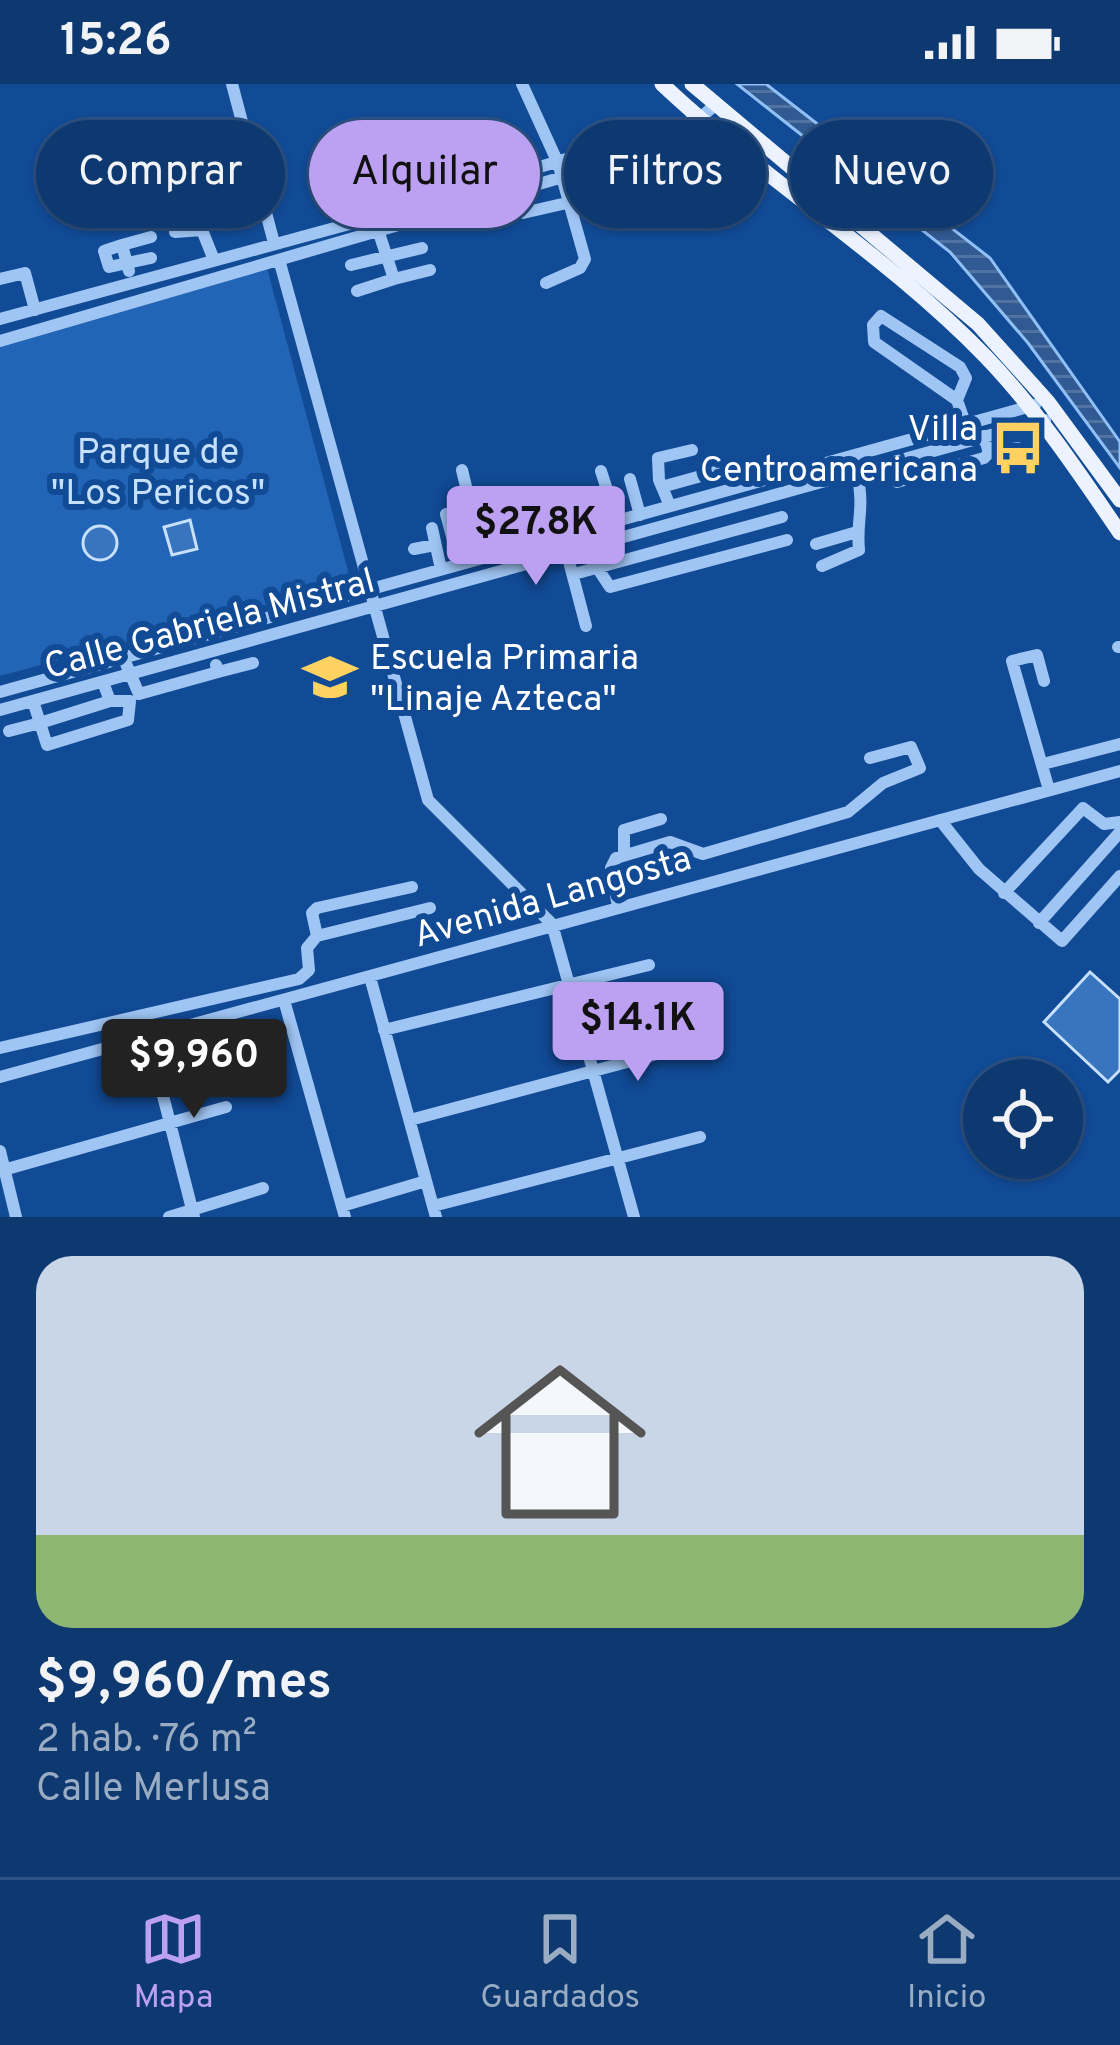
<!DOCTYPE html>
<html lang="es">
<meta charset="utf-8">
<style>
body{margin:0;font-family:Overpass,sans-serif;background:#1b4378;color:#f1f3f6;height:100vh;display:flex;flex-direction:column;font-size:45px;white-space:nowrap}
*{box-sizing:border-box;margin:0}
p{font-size:39px;color:#9aacc3}
.icon{flex:none;width:66px;height:66px;fill:none;stroke:currentColor;stroke-width:2;stroke-linecap:round;stroke-linejoin:round}
.map{position:relative;height:1133px;overflow:hidden}
.side{display:flex;flex-direction:column;background:#0d3870;flex:1}
.side>*{flex:none}
.banner{position:absolute;left:36px;top:36px;width:1050px;height:108px;display:flex;gap:24px}
.tools{position:absolute;left:963px;top:975px;display:grid;gap:24px}
.tools a{display:grid;place-items:center;width:120px;height:120px;border-radius:50%;background:#0d3870;box-shadow:0 3px 9px #0004,0 0 0 3px #2d5283;font-size:60px}
.price{position:absolute;translate:-50% -102px;padding:0 27px;border-radius:12px;background:#bca0f2;color:#111;font-size:39px;line-height:78px;filter:drop-shadow(0 3px 6px #0008)}
.price::after{content:'';position:absolute;left:50%;top:72px;width:36px;height:27px;margin-left:-18px;background:inherit;clip-path:polygon(0 0,100% 0,50% 100%)}
.price.selected{background:#222;color:#fff}
ul{padding:0;list-style:none}
li{display:grid;align-content:center;gap:24px;height:636px;padding:0 36px}
li span{display:grid;place-items:center;height:372px;border-radius:36px;color:#555}
li>.icon{margin-inline-start:auto}
span .icon{width:216px;height:216px;fill:#fffc;stroke-width:1}
li b{font-size:51px}
.pill{padding:0 42px;border-radius:54px;background:#0d3870;box-shadow:0 3px 9px #0004,0 0 0 3px #2d5283;font-size:42px;line-height:108px}
.pill.selected{background:#bca0f2;color:#111}
.status{display:flex;justify-content:space-between;align-items:center;height:84px;padding:0 60px;background:#0d3870;direction:ltr}
.status svg{height:33px;fill:currentColor}
.menu{display:flex;justify-content:space-around;align-items:center;height:168px;border-top:3px solid #2d5283;background:#0d3870;font-size:33px;color:#9aacc3}
.menu a{display:grid;justify-items:center;gap:6px}
.menu .selected{color:#bca0f2}
.map>svg:first-child{display:block}
</style>
<div class="status"><b>15:26</b><svg viewBox="0 0 49 12"><path d="M0 12V9h3v3zM5 12V6h3v6zM10 12V3h3v9zM15 12V0h3v12zM26 1h20v11H26zM47 4h2v5h-2z"/></svg></div>
<div class="map">
<svg width="1120" height="1133" viewBox="0 0 1120 1133">
<defs>
<pattern id="water-rules" width="6" height="5" patternUnits="userSpaceOnUse" patternTransform="scale(3)"><rect width="6" height="5" fill="#315a92"/><path d="M0 2.5h6" fill="none" stroke="#5073a2"/></pattern>
</defs>
<rect width="100%" height="100%" fill="#114a95"/>
<path fill="#2264b5" d="M267,184L351,498L0,592V257Z"/>
<path fill="url(#water-rules)" stroke="#91c0f7" stroke-width="3" d="M737,0H766L990,174L1120,358V384L1028,259L950,168Z"/>
<path fill="#3974be" stroke="#c7e0fe" stroke-width="3" d="M190,436L197,465L172,471L164,443Z
M83 459a17 17 0 1 1 34 0a17 17 0 1 1-34 0Z
M1090,888L1120,915V986L1108,998L1044,938Z"/>
<g fill="none" stroke-linecap="round" stroke-linejoin="round">
<path stroke="#9fc5f4" stroke-width="12" d="M232,0L274,159
M522,0L558,79L585,175L580,184L546,199
M395,62L411,122
M388,129L373,75L375,67L403,59
M523,129L571,118
M353,139L343,103L377,89
M175,148L202,146L214,176
M122,161L104,167L109,183L151,174
M280,179L428,716L552,840L634,1133
M351,181L422,164
M129,187L122,161L151,153
M0,195L25,189L35,226
M394,195L430,186
M357,207L394,195L379,149
M0,235L353,139L699,35L715,21
M0,257L707,51L730,33
M957,316L966,294L960,283L881,232L873,241L874,258L957,316L965,339
M989,369L1018,364
M462,386L483,473
M601,387L617,437
M630,395L640,431
M897,398L984,374L989,369L984,352
M665,402L730,384
M505,420L511,442
M670,422L659,396L658,374L692,366
M561,427L610,413
M446,430L459,479
M432,444L441,485
M816,460L857,448
M414,465L435,461
M508,466L506,443L552,432
M567,470L586,542
M822,482L859,466C856,435 865,427 857,389
M598,485L610,503L787,456
M574,490L782,433
M1118,563H1120
M123,573L139,610L218,588
M216,581L218,588L253,579
M1044,597L1037,571L1012,577L1049,706
M0,608L1035,321
M33,617L40,639L110,617L103,598
M0,626L1045,336
M9,647L40,639L47,661L128,636L130,617H110
M1043,680L1120,660
M940,736L979,785L1062,857L1120,792
M624,771V746L661,735
M1004,809L1083,724L1104,740L1120,738
M618,823L611,784L616,774L670,758L703,770L848,728L883,699L920,684L911,663L870,674
M1039,839L1120,748
M317,852L312,829L317,824L412,803
M370,893L436,1133
M284,916L345,1133
M384,946L649,881
M148,953L194,1133
M0,964L299,895L309,886L307,864L317,852L430,824
M0,993L1120,687
M410,1036L672,966
M0,1067L16,1133
M0,1087L226,1023
M342,1122L426,1097
M433,1122L700,1053
M169,1133L263,1104"/>
<path stroke="#ecf3ff" stroke-width="15" d="M662,0C765,97 887,171 986,273C1037,326 1079,389 1120,449
M692,0L978,240L1048,318L1120,416"/>
</g>
<defs>
<symbol id="bus-bare" viewBox="-9 -9 18 18"><path d="M-5-6H5V4H4V6H2V4H-2V6H-4V4H-5ZM-3.5-4V0h7V-4ZM-3.5 1.2v1.5H-2V1.2ZM2 1.2v1.5H3.5V1.2Z" fill="#ffd262" stroke="#114a95" stroke-width="2.5" paint-order="stroke"/></symbol>
<symbol id="school-bare" viewBox="-9 -9 18 18"><path d="M0-5L7-2L0 1L-7-2ZM-4 1L0 2.5L4 1V4Q0 6-4 4Z" fill="#ffd262" stroke="#114a95" stroke-width="2.5" paint-order="stroke"/></symbol>
</defs>
<g fill-rule="evenodd">
<use href="#bus-bare" x="980" y="326" width="76" height="76"/>
<use href="#school-bare" x="292" y="555" width="76" height="76"/>
</g>
<g text-anchor="middle" stroke-width="12" stroke-linejoin="round" paint-order="stroke">
<g font-size="36" fill="#fff" stroke="#114a95" text-anchor="end">
<text x="978" y="356">Villa<tspan x="978" dy="41">Centroamericana</tspan></text>
<text x="370" y="585" text-anchor="start">Escuela Primaria<tspan x="370" dy="41">"Linaje Azteca"</tspan></text>
</g>
<g font-size="36" fill="#c7e0fe" stroke="#114a95">
<text x="158" y="379">Parque de<tspan x="158" dy="41">"Los Pericos"</tspan></text>
</g>
<g font-size="36" fill="#fff" stroke="#114a95">
<text transform="translate(209 538) rotate(-15)" y="13">Calle Gabriela Mistral</text>
<text transform="translate(552 811) rotate(-16)" y="13">Avenida Langosta</text>
</g>
</g>
</svg>
<div class="tools">
<a><svg class="icon" aria-label="locate" viewBox="0 0 24 24"><circle cx="12" cy="12" r="6"/><path d="M12 2v4M12 18v4M2 12h4M18 12h4"/></svg></a>
</div>
<b class="price" style="left:536px;top:504px">$27.8K</b>
<b class="price" style="left:638px;top:1000px">$14.1K</b>
<b class="price selected" style="left:194px;top:1037px">$9,960</b>
<div class="banner">
<a class="pill">Comprar</a>
<a class="pill selected">Alquilar</a>
<a class="pill">Filtros</a>
<a class="pill">Nuevo</a>
</div>
</div>
<section class="side">
<ul>
<li><span style="background:linear-gradient(#c9d6e8 75%,#8fb573 0)"><svg class="icon" aria-label="home" viewBox="0 0 24 24"><path d="M3 11l9-7 9 7M6 9v11h12V9"/></svg></span><div><b>$9,960/mes</b><p>2 hab. · 76 m²</p><p>Calle Merlusa</p></div></li>
</ul>
</section>
<nav class="menu">
<a class="selected"><svg class="icon" aria-label="map" viewBox="0 0 24 24"><path d="M3 6l6-2 6 2 6-2v14l-6 2-6-2-6 2zM9 4v14M15 6v14"/></svg>Mapa</a>
<a><svg class="icon" aria-label="saved" viewBox="0 0 24 24"><path d="M7 4h10v16l-5-4-5 4z"/></svg>Guardados</a>
<a><svg class="icon" aria-label="home" viewBox="0 0 24 24"><path d="M3 11l9-7 9 7M6 9v11h12V9"/></svg>Inicio</a>
</nav>
